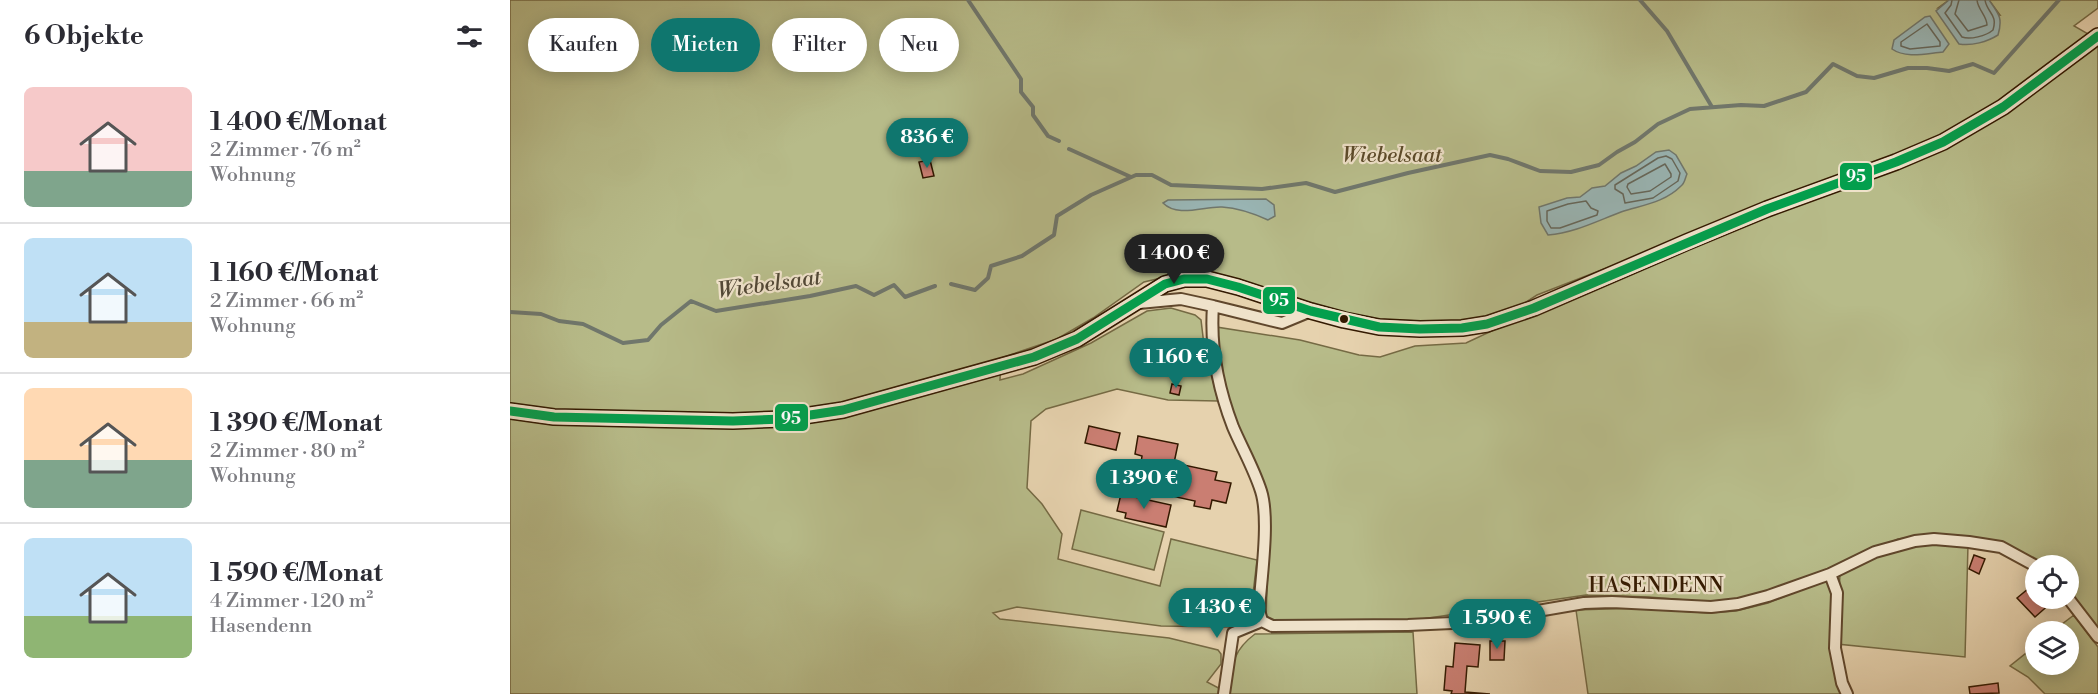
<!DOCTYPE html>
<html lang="de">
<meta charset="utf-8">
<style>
body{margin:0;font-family:"Libre Bodoni",serif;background:#f7f7f7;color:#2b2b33;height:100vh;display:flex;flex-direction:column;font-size:22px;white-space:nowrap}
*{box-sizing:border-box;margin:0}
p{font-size:20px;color:#7c7c81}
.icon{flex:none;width:33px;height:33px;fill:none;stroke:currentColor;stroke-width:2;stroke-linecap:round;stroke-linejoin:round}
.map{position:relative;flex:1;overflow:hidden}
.drawer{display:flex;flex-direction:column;background:#fff;width:510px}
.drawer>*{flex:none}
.top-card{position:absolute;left:18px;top:18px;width:570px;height:54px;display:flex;gap:12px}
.tools{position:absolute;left:1515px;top:555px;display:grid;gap:12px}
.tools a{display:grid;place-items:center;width:54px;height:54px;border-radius:50%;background:#fff;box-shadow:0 3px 15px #0003;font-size:30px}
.price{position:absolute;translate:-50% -51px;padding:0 14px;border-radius:21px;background:#0f766e;color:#fff;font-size:20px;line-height:39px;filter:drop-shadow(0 2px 3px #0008)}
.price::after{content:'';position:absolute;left:50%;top:36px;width:18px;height:14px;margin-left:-9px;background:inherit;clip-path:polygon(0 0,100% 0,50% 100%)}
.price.active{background:#222;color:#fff}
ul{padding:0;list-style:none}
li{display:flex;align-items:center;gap:18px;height:150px;padding:0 24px}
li+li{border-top:2px solid #e1e1e2}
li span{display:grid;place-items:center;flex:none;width:168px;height:120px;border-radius:9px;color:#555}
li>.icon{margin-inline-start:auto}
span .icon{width:72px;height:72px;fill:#fffc;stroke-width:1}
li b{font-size:26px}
h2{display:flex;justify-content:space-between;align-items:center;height:72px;padding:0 24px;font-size:26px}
.pill{padding:0 21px;border-radius:27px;background:#fff;box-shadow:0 3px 15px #0003;font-size:21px;line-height:54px}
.pill.active{background:#0f766e;color:#fff}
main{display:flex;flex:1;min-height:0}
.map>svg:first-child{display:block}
</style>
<main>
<section class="drawer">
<h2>6 Objekte<svg class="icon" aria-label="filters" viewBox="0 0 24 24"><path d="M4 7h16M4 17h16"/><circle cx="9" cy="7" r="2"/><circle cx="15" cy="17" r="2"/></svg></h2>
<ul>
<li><span style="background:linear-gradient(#f6c9c9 70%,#7fa58c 0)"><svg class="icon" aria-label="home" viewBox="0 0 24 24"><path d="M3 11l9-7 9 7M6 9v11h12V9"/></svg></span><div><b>1 400 €/Monat</b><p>2 Zimmer · 76 m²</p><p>Wohnung</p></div></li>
<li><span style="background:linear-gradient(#bfe0f5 70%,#c2b280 0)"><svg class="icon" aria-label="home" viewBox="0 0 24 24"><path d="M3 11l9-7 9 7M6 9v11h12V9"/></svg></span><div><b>1 160 €/Monat</b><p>2 Zimmer · 66 m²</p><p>Wohnung</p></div></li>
<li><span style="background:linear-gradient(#ffd9b3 60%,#7fa58c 0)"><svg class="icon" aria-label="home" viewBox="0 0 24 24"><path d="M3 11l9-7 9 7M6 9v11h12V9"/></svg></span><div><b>1 390 €/Monat</b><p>2 Zimmer · 80 m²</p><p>Wohnung</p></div></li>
<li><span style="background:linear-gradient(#bfe0f5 65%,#8fb573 0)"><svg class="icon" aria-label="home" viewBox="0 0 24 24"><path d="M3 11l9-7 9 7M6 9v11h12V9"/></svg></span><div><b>1 590 €/Monat</b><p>4 Zimmer · 120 m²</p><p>Hasendenn</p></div></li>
</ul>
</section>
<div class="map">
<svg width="1588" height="694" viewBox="0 0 1588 694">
<rect width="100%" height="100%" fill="#e6d2ae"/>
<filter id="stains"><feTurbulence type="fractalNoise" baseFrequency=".00333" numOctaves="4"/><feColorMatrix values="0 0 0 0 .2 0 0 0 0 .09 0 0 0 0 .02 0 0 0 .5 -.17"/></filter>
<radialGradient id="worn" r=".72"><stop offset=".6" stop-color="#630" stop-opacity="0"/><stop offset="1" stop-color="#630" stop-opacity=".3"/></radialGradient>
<path fill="#b7bb89" stroke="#756a44" stroke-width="1.5" d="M0,0H1439L1428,8L1490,15L1479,0H1588V8L1564,26L1580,35L1484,107L1429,139L1027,295L1010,306L961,323L859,319L803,306L730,280L697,272L664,275L634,282L583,318L547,339L491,358L490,380L513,374L581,343L637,311L661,308L685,315L691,320L694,345L708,401L658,400L607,389L536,409L521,421L517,488L532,504L552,534L548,559L650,586L661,539L747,560L740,619L734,625L725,627L651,626L507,607L483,613L490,619L659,638L708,650L711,654V664L697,682L718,693C722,666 722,651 745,634L903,632L907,694H0Z
M1588,43V628L1559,592L1558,566L1533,565L1489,541L1429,534L1388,539L1314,572L1256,593L1226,599L1200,602L1139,597L1076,595L898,621L769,622L756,616L760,508C754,476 734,449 724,418C714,389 709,358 706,327L790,340L849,355L870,357L905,346L956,343L1020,313L1259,213L1428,149Z
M571,510L654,532L644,570L562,549Z
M1408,544L1458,545L1455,657L1327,644L1330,573L1382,550Z
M1316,580L1323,594L1333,694H1078L1066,610L1128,608L1198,613L1226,611L1258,603Z
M1564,615L1588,647V694H1535L1518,677L1500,666L1525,646L1526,664H1558V632L1543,631Z"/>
<path fill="#99b5b4" stroke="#70776c" stroke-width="1.5" d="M1439,0H1479C1489,14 1493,18 1488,35C1477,42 1462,46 1449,44L1426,11Z
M1420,16L1439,44L1433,52C1418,53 1396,59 1382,49L1384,40L1415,17Z
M1159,150L1166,155L1177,174C1175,178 1175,183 1171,186C1154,203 1132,205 1111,212C1087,221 1064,233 1038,235L1031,223L1029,207L1057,198L1070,197L1082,188L1095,186L1111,173L1126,166L1146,152Z
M756,199L764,205L765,216L758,220C745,214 727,208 712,207C694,206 668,218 653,203L658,200Z"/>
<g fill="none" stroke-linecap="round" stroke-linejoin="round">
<path stroke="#66675a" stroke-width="1.5" d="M1442,0L1441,5L1435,13L1452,37C1460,40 1476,36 1483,30C1488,14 1477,13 1475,0
M1449,0L1445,14L1458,31L1477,25C1477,16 1468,10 1467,0
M1417,24L1430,42V46L1400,49L1391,46V42Z
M1156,156L1162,159L1170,173L1168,181L1143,198L1115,203L1113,194L1105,189V185L1148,158Z
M1155,164L1161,174V177L1140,191L1121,194L1117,187L1118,184Z
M1076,201L1081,208L1088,211L1087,215L1050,228H1041L1037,221V211L1058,204Z"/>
<path stroke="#70776c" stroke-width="4" d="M458,0L511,79V92L523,107V115L538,136L549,141
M1130,0L1157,31L1202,107
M559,149L621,177
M441,284L465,290L478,278L481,266L512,256L544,235L547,216L581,195L626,175H642L661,185L752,189L796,183L825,192L898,173L980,155L998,159L1030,171L1061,172L1089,165L1107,152L1125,142L1148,124L1180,109L1231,105L1254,106L1296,92L1323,64L1347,76L1364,78L1398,68H1417L1439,71L1463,64L1484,73L1549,0
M0,312L31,314L49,321L73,324L113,343L138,340L151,325L181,301L206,311L300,296L346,286L364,295L384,285L395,297L425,286"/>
</g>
<path fill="#ca7e72" stroke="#331900" stroke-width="1.5" d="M420,160L424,176L413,178L409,162Z
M662,384L671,386L669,395L660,393Z
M579,426L610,433L606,450L575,443Z
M628,436L668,444L664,463L707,472L705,480L721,483L716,503L702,500L700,509L684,506L685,501L657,495L658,489L618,480L620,468L630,469L632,456L625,454Z
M611,494L661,505L656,527L615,518L616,513L607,511Z
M1464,555L1475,559L1469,574L1459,569Z
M1524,584L1526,598H1537L1541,603L1525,617L1507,598Z
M980,641H995L994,660H980Z
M945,643L970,645L968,667L957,666L955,692L980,694H941L942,691L934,690L936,666L943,667Z
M1488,683L1489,693L1460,694L1459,687Z"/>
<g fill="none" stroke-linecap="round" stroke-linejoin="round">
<defs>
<path id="minor" d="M629,303L671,299L703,306
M1320,574L1327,593L1325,648L1332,683L1337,694
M1558,598L1588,637
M752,621L762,626L898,625L964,622L1074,603L1102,602L1201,607L1228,604L1258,596L1320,574L1365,552L1405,541L1424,539L1459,542L1491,547L1526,566
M752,621L749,610C751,579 760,519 751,491C744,469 732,448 723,427C708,388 700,347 703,306L772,323L801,311
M714,694L723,633L752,621"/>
<path id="secondary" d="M0,411L44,417L223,421L274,419L333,410L524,357L567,339L655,284L674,279H697L728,287L801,311L834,320L869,327L910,329L952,328L977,324L1024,308L1177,242L1257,209L1386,162L1433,142L1493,107L1588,36"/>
</defs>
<use href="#minor" stroke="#60472c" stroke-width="14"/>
<use href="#secondary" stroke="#331900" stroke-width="18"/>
<use href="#minor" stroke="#efe2ca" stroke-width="10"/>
<use href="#secondary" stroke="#efe2ca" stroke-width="15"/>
<defs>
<path id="bus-1" d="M0,411L44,417L223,421L274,419L333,410L524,357L567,339L655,284L674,279H697L728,287L801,311L869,327L910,329L952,328L977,324L1024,308L1257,209L1386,162L1433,142L1493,107L1588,36"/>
</defs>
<use href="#bus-1" stroke="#efe2ca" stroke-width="14"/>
<use href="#bus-1" stroke="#039f4d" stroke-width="9"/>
</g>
<circle fill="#331900" stroke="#efe2ca" stroke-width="2" cx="834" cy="319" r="5"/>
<g text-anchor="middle" stroke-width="4.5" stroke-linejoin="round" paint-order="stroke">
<g font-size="21" font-style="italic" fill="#5b4a29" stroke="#efe2ca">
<text x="882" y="162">Wiebelsaat</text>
</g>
<g font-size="21" fill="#331900" stroke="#efe2ca">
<text x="1146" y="592">HASENDENN</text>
</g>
<g font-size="22" font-style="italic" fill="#524836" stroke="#efe2ca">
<text transform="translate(259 283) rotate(-8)" y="8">Wiebelsaat</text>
</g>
</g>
<g stroke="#efe2ca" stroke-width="2">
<rect x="1329" y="162" width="34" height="29" rx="6" fill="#039f4d"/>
<rect x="752" y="286" width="34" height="29" rx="6" fill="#039f4d"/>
<rect x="264" y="403" width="35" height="29" rx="6" fill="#039f4d"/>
</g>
<g font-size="16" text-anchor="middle" font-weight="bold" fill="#fff">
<text x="1346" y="182">95</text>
<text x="769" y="306">95</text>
<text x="281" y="424">95</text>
</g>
<rect width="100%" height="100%" filter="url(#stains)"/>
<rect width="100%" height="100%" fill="url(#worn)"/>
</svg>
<div class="tools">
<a><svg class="icon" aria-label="locate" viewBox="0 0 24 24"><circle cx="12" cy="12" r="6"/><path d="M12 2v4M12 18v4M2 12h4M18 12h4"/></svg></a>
<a><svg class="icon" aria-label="layers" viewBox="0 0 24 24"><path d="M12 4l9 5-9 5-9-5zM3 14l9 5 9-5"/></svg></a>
</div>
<b class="price" style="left:417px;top:169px">836 €</b>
<b class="price active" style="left:664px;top:285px">1 400 €</b>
<b class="price" style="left:666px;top:389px">1 160 €</b>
<b class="price" style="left:634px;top:510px">1 390 €</b>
<b class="price" style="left:707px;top:639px">1 430 €</b>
<b class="price" style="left:987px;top:650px">1 590 €</b>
<div class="top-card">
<a class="pill">Kaufen</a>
<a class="pill active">Mieten</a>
<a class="pill">Filter</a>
<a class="pill">Neu</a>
</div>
</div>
</main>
